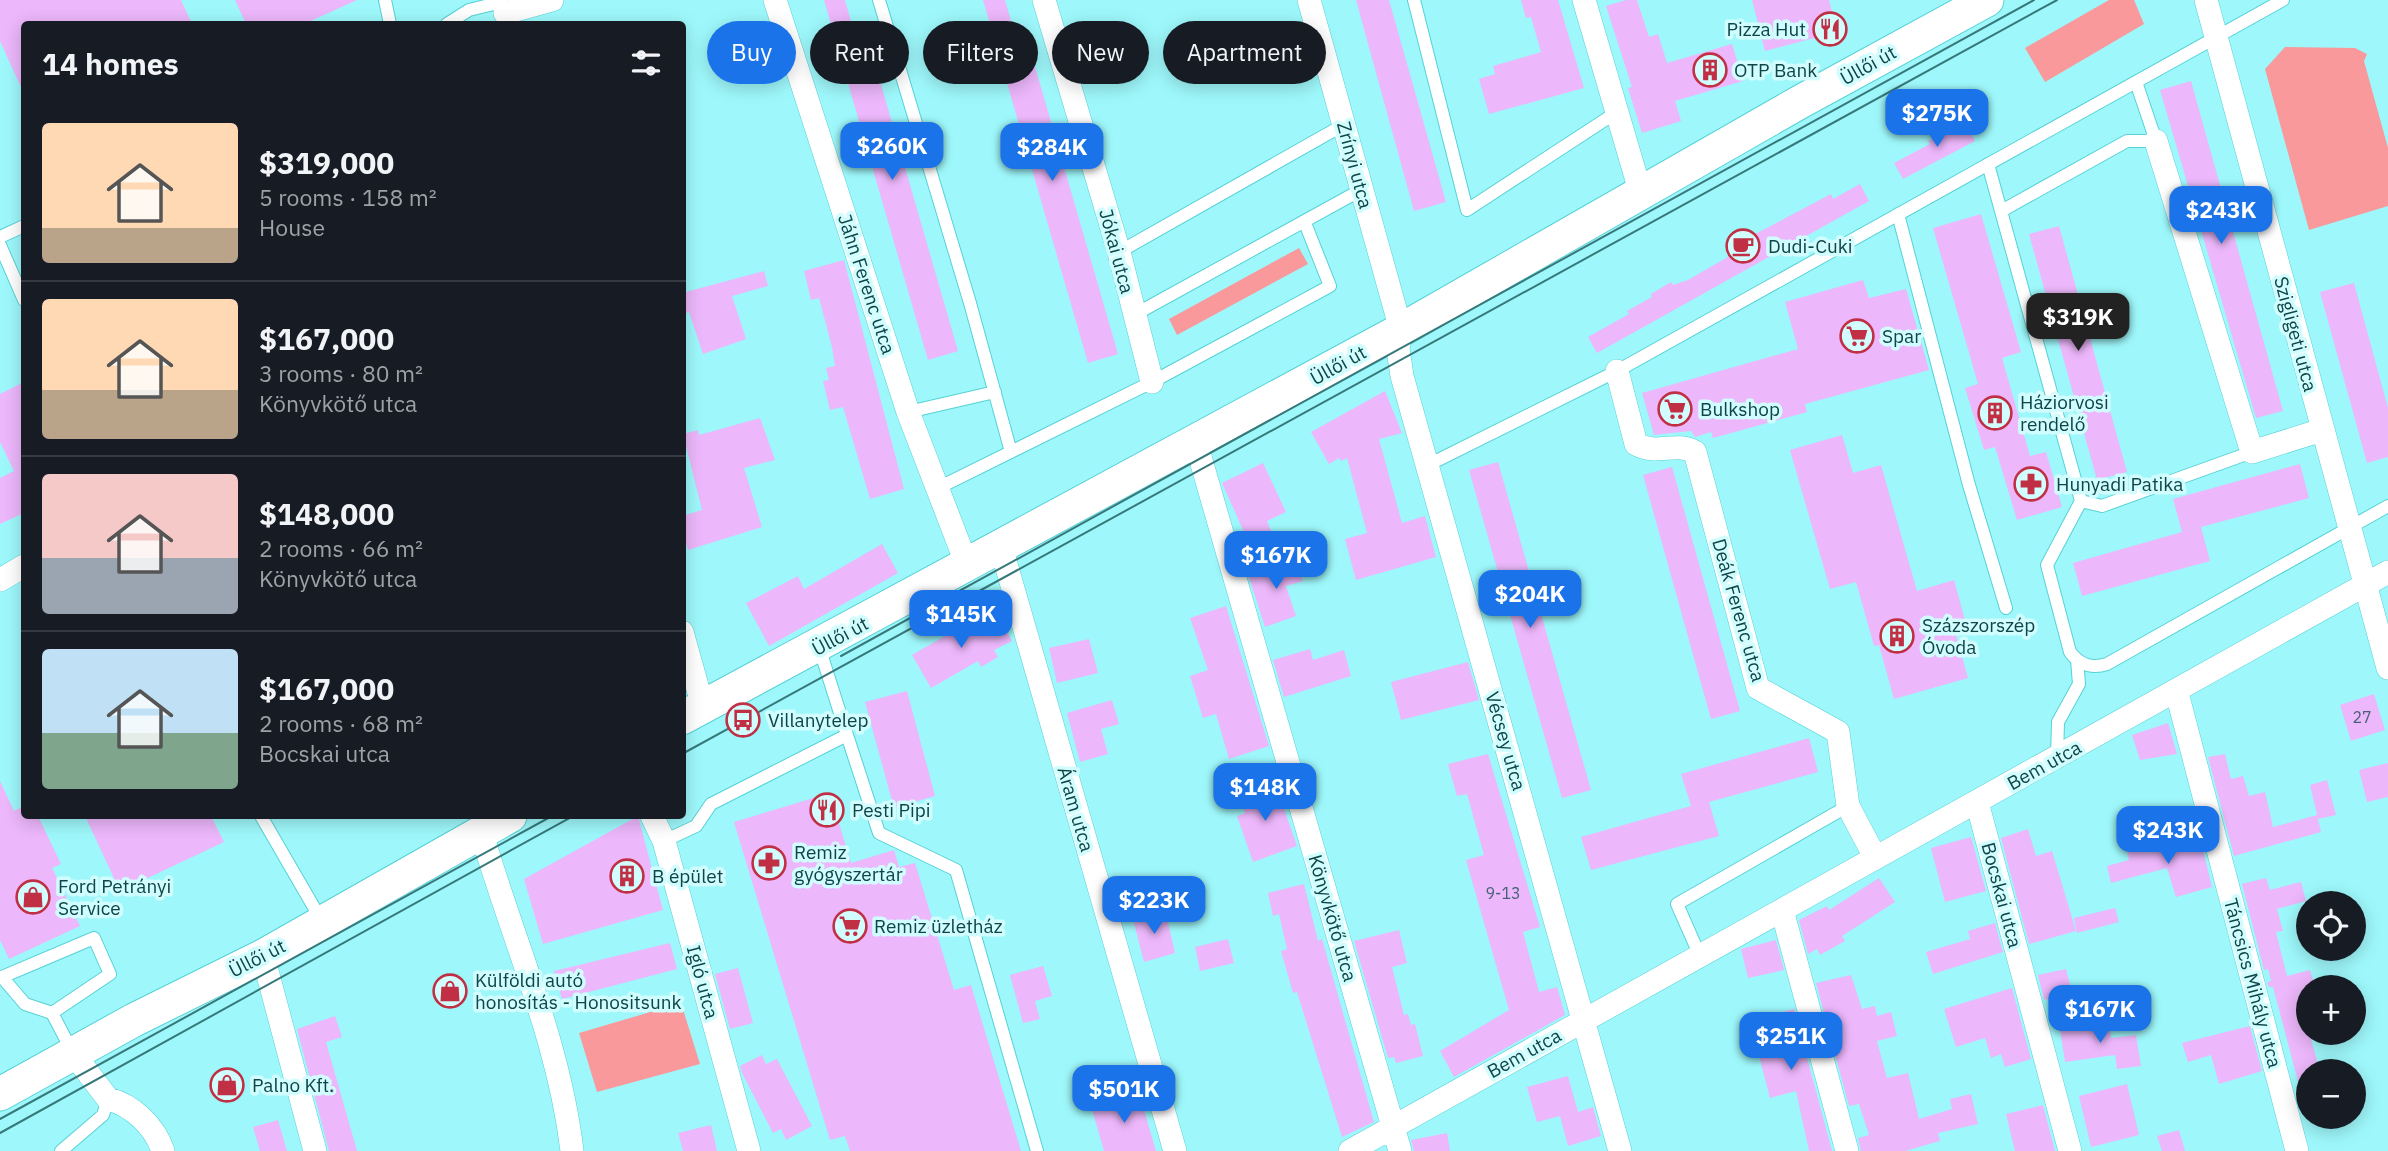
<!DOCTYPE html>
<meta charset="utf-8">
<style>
body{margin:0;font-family:"IBM Plex Sans",sans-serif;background:#242831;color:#f1f3f6;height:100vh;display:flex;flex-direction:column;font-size:26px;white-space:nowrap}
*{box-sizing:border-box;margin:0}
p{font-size:23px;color:#9ea1a6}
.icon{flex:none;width:38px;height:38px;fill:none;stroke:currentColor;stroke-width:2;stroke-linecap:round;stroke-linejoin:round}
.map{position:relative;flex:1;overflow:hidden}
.side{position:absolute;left:21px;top:21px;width:665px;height:798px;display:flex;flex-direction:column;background:#171b24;border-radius:7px;box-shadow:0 4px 18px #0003}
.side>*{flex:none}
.hud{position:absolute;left:707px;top:21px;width:665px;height:63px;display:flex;gap:14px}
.buttons{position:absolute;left:2296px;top:891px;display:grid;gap:14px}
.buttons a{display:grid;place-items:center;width:70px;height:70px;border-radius:50%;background:#171b24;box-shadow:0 4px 18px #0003;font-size:35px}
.price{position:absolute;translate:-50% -60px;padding:0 16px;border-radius:14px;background:#1a73e8;color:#fff;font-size:23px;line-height:46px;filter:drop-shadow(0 2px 4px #0008)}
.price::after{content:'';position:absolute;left:50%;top:42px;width:21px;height:16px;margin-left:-10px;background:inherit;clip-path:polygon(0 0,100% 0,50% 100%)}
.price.on{background:#222;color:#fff}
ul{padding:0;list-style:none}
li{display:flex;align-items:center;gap:21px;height:175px;padding:0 21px}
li+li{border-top:2px solid #363941}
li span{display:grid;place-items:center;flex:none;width:196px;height:140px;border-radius:7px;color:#555}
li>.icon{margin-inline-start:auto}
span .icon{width:84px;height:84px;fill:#fffc;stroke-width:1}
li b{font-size:30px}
h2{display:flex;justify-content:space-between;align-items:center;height:84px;padding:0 21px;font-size:30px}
.pill{padding:0 24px;border-radius:32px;background:#171b24;box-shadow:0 4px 18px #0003;font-size:24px;line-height:63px}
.pill.on{background:#1a73e8;color:#fff}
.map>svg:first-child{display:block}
</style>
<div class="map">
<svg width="2388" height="1151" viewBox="0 0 2388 1151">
<rect width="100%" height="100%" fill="#9ef8fb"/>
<path fill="#f9999b" d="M2109,0H2134L2144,24L2045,82L2025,48Z
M2285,47L2355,48L2367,54L2364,61L2388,148V206L2309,230L2265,69Z
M1299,248L1308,264L1177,335L1169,319Z
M681,1003L700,1064L597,1092L579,1033Z"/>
<path fill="#ecb7fb" d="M0,0H181L192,24H24V94L0,41Z
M235,0H357L304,24H246Z
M824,0H845L852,25L863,22L958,351L928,360Z
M983,0H1005L1013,28L1023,25L1118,354L1088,363Z
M1356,0H1389L1446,202L1414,211Z
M1521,0H1558L1584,88L1489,114L1479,79L1495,74L1493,66L1541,52L1531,17L1526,18Z
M1626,0H1637L1649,37L1658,34L1667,63L1732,44L1743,81L1675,101L1681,121L1642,133L1628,88L1632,87L1606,6Z
M1752,0H1829L1837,32L1765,51Z
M2191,81L2283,411L2256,418L2160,90Z
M1963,118L1975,141L1903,179L1894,163L1930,144L1928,141L1946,132L1944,128Z
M1860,184L1869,201L1597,353L1588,337L1629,314L1627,311L1652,297L1651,294L1671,282L1673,285L1688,280L1733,254L1729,248L1831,194L1833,199Z
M1981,214L2021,352L2002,358L2030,456L2046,452L2062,507L2017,520L1995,447L1984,450L1965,388L1978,384L1933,228Z
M2059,226L2127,472L2097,480L2029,234Z
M844,260L904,489L870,499L843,407L830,410L823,381L829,380L826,368L835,366L832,347L819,298L811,300L804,271Z
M764,271L768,286L732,296L746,339L703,354L689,312L682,314V293Z
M1863,280L1869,298L1906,289L1929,370L1805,404L1807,412L1713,438L1711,432L1695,437L1691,431L1654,435L1642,393L1798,349L1785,302Z
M2354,283L2388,408V457L2367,463L2320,292Z
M24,382V513L0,524V478L14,471L0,442V394Z
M1385,391L1402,433L1379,439L1402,523L1425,516L1436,557L1356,580L1345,539L1367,533L1347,458L1341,461L1339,458L1329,464L1311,432Z
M760,418L775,460L744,468L762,527L688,550L682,531V516L702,510L683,434L698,430L699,435Z
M1842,435L1853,473L1881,465L1917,591L1954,580L1965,620L1953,624L1968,678L1894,699L1879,645L1874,646L1856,582L1830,589L1790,450Z
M1498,462L1591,790L1562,798L1469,470Z
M1263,463L1286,512L1267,521L1271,531L1248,541L1222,483Z
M2300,464L2309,498L2201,527L2210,561L2082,596L2073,563L2182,532L2173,499Z
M1672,467L1740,711L1711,719L1643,475Z
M882,544L898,573L769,646L746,603L798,576L804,589Z
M1296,558L1303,581L1286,586L1296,616L1265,627L1248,574Z
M1226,606L1269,746L1229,759L1216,714L1203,718L1190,676L1208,670L1190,618Z
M983,614L992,629L1002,623L1012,641L994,650L998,657L981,667L978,661L931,688L912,655Z
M1089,639L1098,673L1057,683L1049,648Z
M1310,649L1313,660L1344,650L1351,676L1284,697L1273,660Z
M1468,662L1479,700L1401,720L1391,682Z
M907,691L935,796L894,808L865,702Z
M2374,694L2385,730L2351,741L2340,705Z
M1112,700L1119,724L1101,729L1108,754L1080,762L1067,713Z
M2168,723L2177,754L2140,760L2132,735Z
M1809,738L1818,772L1709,802L1719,836L1591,870L1581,837L1691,806L1681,774Z
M1488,754L1540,927L1523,932L1539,992L1557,987L1565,1015L1454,1077L1440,1051L1509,1010L1466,860L1484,855L1467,794L1457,796L1448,764Z
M2225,754L2231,779L2243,776L2249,796L2265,792L2273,827L2317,815L2321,832L2234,856L2208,757Z
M2388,763V797L2367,802L2359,770Z
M2327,780L2336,815L2318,819L2310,785Z
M0,781L14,811L24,806V816H38L61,864L52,868L80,926L9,959L0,940Z
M1275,783L1297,846L1253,862L1237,816L1245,813L1239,796Z
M830,793L851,863L894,850L899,867L915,863L954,990L971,985L1021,1151H850L845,1136L830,1140L734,822Z
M85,816H211L224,842L120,891Z
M638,816L663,910L543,944L524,879Z
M2028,829L2036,856L2052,851L2076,931L2029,944L2001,838Z
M1971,837L1986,891L1945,902L1931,848Z
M2200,838L2212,887L2176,897L2167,868L2111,883L2107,866L2129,860L2127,852L2146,846L2148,853Z
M1879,878L1895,902L1842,936L1845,941L1820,955L1817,949L1808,954L1799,920L1827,906L1829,910Z
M2266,878L2270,890L2301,882L2306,901L2277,909L2283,931L2276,932L2287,976L2310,970L2315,987H2308V1009L2303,1011L2320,1071H2308V1103L2304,1104L2273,987H2269L2267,982L2271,981L2268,969L2264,970L2242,884Z
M1304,884L1318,941L1322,939L1374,1122L1342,1137L1297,992L1293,993L1281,951L1287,949L1279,914L1273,916L1268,893Z
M2115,908L2119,922L2077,933L2074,918Z
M1165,910L1175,953L1144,962L1133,919Z
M1995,923L2003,952L1933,974L1926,952L1970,939L1968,931Z
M1399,930L1407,963L1392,967L1404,1015L1408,1014L1411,1025L1415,1024L1423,1056L1396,1063L1394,1057L1388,1058L1354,941Z
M1228,939L1234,963L1200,971L1195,947Z
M1776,940L1784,970L1748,978L1741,949Z
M670,943L677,969L562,999L554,971Z
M1043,966L1052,996L1035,1001L1040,1019L1023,1023L1010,975Z
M738,968L753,1023L730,1029L715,974Z
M2066,969L2072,993L2044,1000L2038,975Z
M1851,975L1862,1009L1875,1006L1877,1016L1891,1012L1897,1036L1877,1041L1887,1078L1908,1073L1919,1119L1952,1109L1950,1099L1971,1094L1978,1124L1938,1133L1940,1141L1905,1151H1861L1858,1138L1869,1135L1859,1104L1849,1106L1816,983Z
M2012,988L2031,1059L2005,1067L2001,1054L1991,1058L1985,1038L1956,1047L1944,1009Z
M1794,1009L1832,1151H1809L1796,1091L1770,1098L1750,1021Z
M335,1016L342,1037L326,1042L357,1151H329L297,1029Z
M2109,1023L2111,1038L2136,1035L2141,1066L2117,1069L2115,1055L2065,1062L2060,1029Z
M2250,1026L2262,1071L2219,1084L2211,1055L2188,1062L2182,1043Z
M762,1055L766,1064L777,1059L812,1126L786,1140L781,1129L773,1133L742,1073L740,1066Z
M1568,1076L1578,1112L1593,1107L1601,1136L1568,1146L1560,1116L1537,1122L1527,1087Z
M2127,1084L2139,1135L2091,1147L2079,1096Z
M1139,1093L1156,1151H1104L1091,1106Z
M2043,1105L2055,1151H2015L2006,1114Z
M278,1120L287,1151H260L253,1127Z
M711,1125L717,1151H683L678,1133Z
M2179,1130L2185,1151H2162L2157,1136Z
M1447,1133L1450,1151H1414L1411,1140Z"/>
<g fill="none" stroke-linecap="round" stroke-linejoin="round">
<defs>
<path id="lane" d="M385,0L390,24
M879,0L970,303L1011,452
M1414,0L1467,210L1617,112
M447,24L469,10L502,2
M1988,164L2081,501L2047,565L2070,652C2080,665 2091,669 2107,664L2388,506
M2003,210L2127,141H2156L2136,82
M1898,214L1969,485L2006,608
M0,237L24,226
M0,245L24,300
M1119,252L1345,124
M1134,315L1361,190
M908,412L995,392
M1428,465L1617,371L2283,0
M936,489L1152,382L1330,286L1305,223
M2081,501L2102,506L2252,452
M847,735L879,833L956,870L1037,1151
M2057,758L2058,722L2079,684L2077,660
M261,816L323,923
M664,841L696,826L711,804L847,735L819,647
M1700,956L1677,904L1848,806
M52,1013L25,1004L2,977L94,938L110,974L52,1013L73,1053
M61,1151L103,1115L108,1099"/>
<path id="street" d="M775,0L908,412L967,565
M1044,0L1119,252L1152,382
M1309,0L1401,330L1398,349L1402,376L1620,1151
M1584,0L1641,194
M2206,0L2388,668
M505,13L552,0
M2156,141L2252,452L2322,430
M1617,371L1636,444C1657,456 1675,441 1695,452L1758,688L1838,732L1848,806L1875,857
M1196,443L1400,1151
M1001,547L1175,1151
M0,580L24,566
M682,632L703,707
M2177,693L2297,1151
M1977,802L2070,1151
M652,816L664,841L749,1151
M481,831C512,938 559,1040 572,1151
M1782,910L1847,1151
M263,956L315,1151
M73,1053L108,1099C133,1105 155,1127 163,1151
M1350,1151L2388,572"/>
<path id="secondary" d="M682,718L1401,330L1800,102L1987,0
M0,1094L134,1020L263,956L510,816"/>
</defs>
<use href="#lane" stroke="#56d1d5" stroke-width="14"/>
<use href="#street" stroke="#56d1d5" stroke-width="24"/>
<use href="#secondary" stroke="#56d1d5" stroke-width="35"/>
<use href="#lane" stroke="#fff" stroke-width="12"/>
<use href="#street" stroke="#fff" stroke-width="23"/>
<use href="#secondary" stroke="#fff" stroke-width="33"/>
<path stroke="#37787a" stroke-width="2" d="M841,656L2034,0
M682,754L2057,0
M0,1119L552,816
M0,1133L573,816"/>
</g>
<defs>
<symbol id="restaurant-ring" viewBox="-11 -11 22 22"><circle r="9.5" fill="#d2fdfe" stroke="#c02f43" stroke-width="1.5"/><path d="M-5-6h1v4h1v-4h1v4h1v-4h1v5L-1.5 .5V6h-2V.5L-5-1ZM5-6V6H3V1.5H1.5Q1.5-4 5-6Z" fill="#c02f43"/></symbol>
<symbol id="building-ring" viewBox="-11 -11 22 22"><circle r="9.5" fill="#d2fdfe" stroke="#c02f43" stroke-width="1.5"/><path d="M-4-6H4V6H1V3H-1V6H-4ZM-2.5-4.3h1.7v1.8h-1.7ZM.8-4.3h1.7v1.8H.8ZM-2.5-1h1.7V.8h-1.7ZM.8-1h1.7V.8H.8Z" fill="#c02f43"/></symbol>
<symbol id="cafe-ring" viewBox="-11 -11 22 22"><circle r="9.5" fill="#d2fdfe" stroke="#c02f43" stroke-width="1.5"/><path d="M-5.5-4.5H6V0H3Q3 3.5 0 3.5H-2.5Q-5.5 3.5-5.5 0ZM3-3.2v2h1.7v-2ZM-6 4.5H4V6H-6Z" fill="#c02f43"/></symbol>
<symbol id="supermarket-ring" viewBox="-11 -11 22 22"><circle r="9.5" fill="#d2fdfe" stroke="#c02f43" stroke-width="1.5"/><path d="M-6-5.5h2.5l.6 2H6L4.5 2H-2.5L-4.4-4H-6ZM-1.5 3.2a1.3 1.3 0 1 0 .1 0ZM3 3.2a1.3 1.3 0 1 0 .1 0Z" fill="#c02f43"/></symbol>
<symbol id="pharmacy-ring" viewBox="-11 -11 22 22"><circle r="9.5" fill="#d2fdfe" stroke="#c02f43" stroke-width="1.5"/><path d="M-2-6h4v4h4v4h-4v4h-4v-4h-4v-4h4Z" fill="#c02f43"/></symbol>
<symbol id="bus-ring" viewBox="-11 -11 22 22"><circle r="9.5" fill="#d2fdfe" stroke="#c02f43" stroke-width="1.5"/><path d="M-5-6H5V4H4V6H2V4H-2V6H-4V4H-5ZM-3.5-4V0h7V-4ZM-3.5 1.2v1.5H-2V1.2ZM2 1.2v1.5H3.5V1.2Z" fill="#c02f43"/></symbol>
<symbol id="shop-ring" viewBox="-11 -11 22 22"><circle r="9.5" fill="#d2fdfe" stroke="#c02f43" stroke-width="1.5"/><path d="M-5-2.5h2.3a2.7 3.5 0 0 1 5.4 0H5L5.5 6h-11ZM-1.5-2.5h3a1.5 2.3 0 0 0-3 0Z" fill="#c02f43"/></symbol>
</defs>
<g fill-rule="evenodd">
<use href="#restaurant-ring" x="1811" y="10" width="38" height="38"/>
<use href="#building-ring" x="1691" y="51" width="38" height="38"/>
<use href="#cafe-ring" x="1724" y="227" width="38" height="38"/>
<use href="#supermarket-ring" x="1838" y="317" width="38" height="38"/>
<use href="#supermarket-ring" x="1656" y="390" width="38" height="38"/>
<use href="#building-ring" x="1976" y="394" width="38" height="38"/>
<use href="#pharmacy-ring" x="2012" y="465" width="38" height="38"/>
<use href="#building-ring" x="1878" y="617" width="38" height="38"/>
<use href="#bus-ring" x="724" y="701" width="38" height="38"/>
<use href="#restaurant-ring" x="808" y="791" width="38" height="38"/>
<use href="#pharmacy-ring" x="750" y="844" width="38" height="38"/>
<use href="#building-ring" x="608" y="857" width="38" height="38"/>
<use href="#shop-ring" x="14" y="878" width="38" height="38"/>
<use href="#supermarket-ring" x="831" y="907" width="38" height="38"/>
<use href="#shop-ring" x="431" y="972" width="38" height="38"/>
<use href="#shop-ring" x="208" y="1066" width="38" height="38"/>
</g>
<g text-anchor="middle" stroke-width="7" stroke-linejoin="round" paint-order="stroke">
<g font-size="16" fill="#466274">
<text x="2362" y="723">27</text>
<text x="1503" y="899">9-13</text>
</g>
<g font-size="19" fill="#0e4547" stroke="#d2fdfe" text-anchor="start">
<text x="1806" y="36" text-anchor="end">Pizza Hut</text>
<text x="1734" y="77">OTP Bank</text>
<text x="1768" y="253">Dudi-Cuki</text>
<text x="1882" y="343">Spar</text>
<text x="2020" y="409">Háziorvosi<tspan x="2020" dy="22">rendelő</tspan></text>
<text x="1700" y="416">Bulkshop</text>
<text x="2056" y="491">Hunyadi Patika</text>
<text x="1922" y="632">Százszorszép<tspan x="1922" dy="22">Óvoda</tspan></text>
<text x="768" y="727">Villanytelep</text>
<text x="852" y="817">Pesti Pipi</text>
<text x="794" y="859">Remiz<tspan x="794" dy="22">gyógyszertár</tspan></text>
<text x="652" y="883">B épület</text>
<text x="58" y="893">Ford Petrányi<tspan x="58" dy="22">Service</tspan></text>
<text x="874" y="933">Remiz üzletház</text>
<text x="475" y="987">Külföldi autó<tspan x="475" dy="22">honosítás - Honositsunk</tspan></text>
<text x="252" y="1092">Palno Kft.</text>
</g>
<g font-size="19" fill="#0e4547" stroke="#d2fdfe">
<text transform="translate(1868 65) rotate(-29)" y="7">Üllői út</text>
<text transform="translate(1355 165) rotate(75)" y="7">Zrínyi utca</text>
<text transform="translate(1117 251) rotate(75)" y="7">Jókai utca</text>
<text transform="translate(867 284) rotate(72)" y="7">Jáhn Ferenc utca</text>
<text transform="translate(2296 334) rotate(75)" y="7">Szigligeti utca</text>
<text transform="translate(1338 365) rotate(-29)" y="7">Üllői út</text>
<text transform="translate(1739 610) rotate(74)" y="7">Deák Ferenc utca</text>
<text transform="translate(840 636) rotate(-28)" y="7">Üllői út</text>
<text transform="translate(1506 741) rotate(74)" y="7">Vécsey utca</text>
<text transform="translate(2044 765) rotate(-29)" y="7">Bem utca</text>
<text transform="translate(1076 809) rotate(74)" y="7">Áram utca</text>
<text transform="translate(2002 895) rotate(75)" y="7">Bocskai utca</text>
<text transform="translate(1333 918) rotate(74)" y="7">Könyvkötő utca</text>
<text transform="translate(257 958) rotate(-27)" y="7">Üllői út</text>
<text transform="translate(703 982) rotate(75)" y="7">Igló utca</text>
<text transform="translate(2253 983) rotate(75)" y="7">Táncsics Mihály utca</text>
<text transform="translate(1524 1053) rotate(-29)" y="7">Bem utca</text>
</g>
</g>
</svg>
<div class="buttons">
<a><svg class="icon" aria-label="locate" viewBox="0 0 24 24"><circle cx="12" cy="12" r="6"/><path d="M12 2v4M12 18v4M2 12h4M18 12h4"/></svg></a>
<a>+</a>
<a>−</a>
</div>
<b class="price" style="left:1937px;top:149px">$275K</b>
<b class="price" style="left:892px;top:182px">$260K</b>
<b class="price" style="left:1052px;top:183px">$284K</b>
<b class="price" style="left:2221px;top:246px">$243K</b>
<b class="price on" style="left:2078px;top:353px">$319K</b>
<b class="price" style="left:1276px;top:591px">$167K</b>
<b class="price" style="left:1530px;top:630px">$204K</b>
<b class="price" style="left:961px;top:650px">$145K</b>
<b class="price" style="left:1265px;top:823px">$148K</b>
<b class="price" style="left:2168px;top:866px">$243K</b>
<b class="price" style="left:1154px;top:936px">$223K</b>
<b class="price" style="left:2100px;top:1045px">$167K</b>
<b class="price" style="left:1791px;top:1072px">$251K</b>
<b class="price" style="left:1124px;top:1125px">$501K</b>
<div class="hud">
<a class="pill on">Buy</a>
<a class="pill">Rent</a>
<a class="pill">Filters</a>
<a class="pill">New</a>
<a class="pill">Apartment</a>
</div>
<section class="side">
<h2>14 homes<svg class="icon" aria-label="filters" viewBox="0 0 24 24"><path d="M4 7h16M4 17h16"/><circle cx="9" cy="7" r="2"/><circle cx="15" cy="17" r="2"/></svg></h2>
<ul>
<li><span style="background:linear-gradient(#ffd9b3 75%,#b9a48a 0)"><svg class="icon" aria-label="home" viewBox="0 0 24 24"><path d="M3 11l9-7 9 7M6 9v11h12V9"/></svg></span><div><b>$319,000</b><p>5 rooms · 158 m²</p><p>House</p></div></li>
<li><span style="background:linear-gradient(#ffd9b3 65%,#b9a48a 0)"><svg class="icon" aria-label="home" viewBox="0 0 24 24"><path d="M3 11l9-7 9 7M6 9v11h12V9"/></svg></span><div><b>$167,000</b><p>3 rooms · 80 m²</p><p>Könyvkötő utca</p></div></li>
<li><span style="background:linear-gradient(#f6c9c9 60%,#9aa5b1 0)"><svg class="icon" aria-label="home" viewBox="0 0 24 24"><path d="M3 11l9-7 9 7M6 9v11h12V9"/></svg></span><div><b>$148,000</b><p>2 rooms · 66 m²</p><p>Könyvkötő utca</p></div></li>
<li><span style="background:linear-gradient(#bfe0f5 60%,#7fa58c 0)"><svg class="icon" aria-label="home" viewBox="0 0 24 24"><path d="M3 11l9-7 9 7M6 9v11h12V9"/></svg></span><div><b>$167,000</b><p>2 rooms · 68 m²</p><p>Bocskai utca</p></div></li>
</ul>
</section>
</div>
